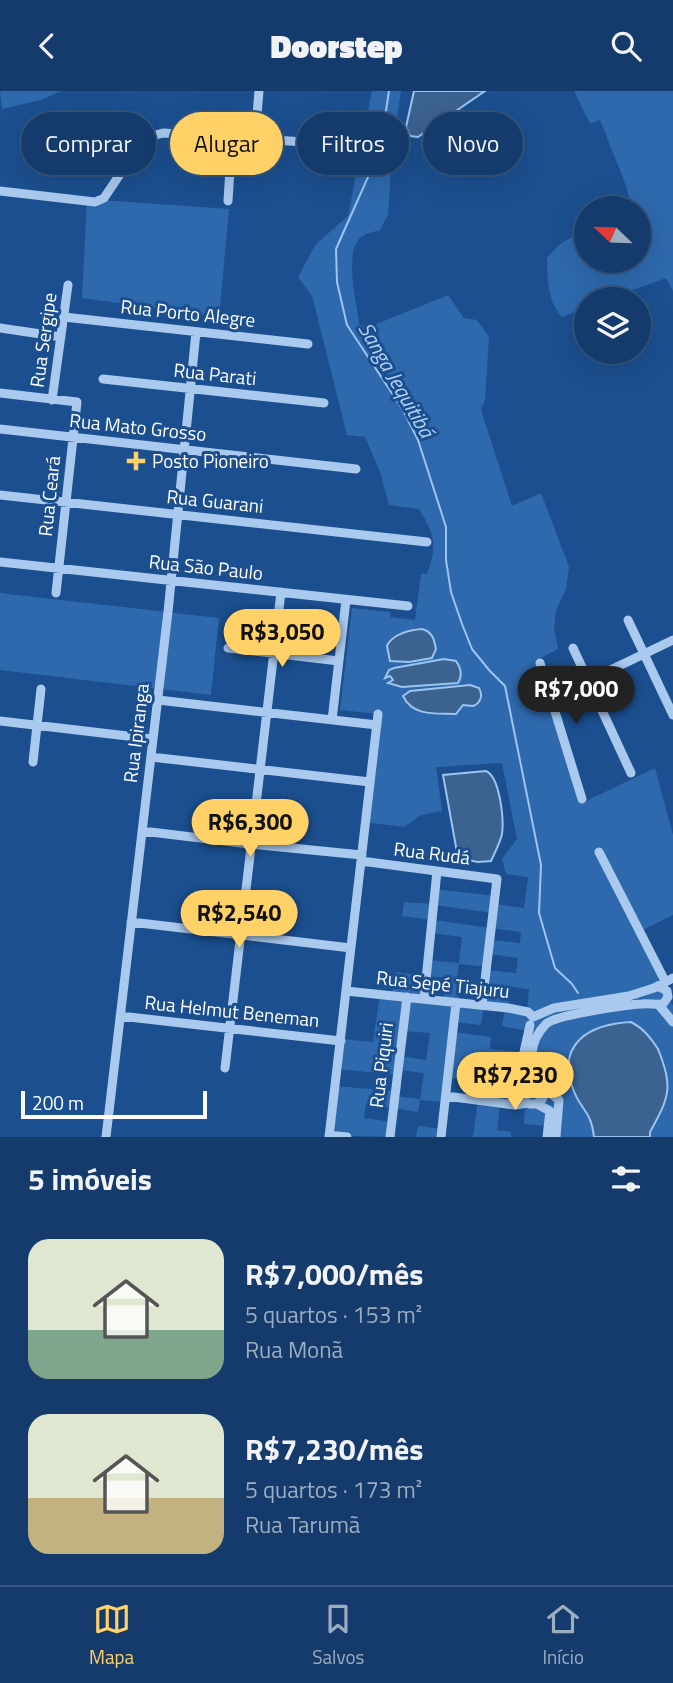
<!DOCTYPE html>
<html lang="pt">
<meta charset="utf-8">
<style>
body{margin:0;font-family:"Titillium Web",sans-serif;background:#1d4271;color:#f1f3f6;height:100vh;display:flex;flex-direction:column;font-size:26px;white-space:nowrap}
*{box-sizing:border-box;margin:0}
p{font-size:23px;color:#9dadc1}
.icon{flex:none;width:38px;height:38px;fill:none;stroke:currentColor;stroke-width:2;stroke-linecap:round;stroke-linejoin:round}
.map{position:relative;height:1046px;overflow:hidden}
.panel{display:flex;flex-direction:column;background:#143b6b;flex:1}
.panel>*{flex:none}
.hud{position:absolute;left:21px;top:21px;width:632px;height:63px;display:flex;gap:14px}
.needle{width:46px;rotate:293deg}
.buttons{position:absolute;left:574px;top:105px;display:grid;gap:14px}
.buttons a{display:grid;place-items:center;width:77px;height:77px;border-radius:50%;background:#143b6b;box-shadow:0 7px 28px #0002,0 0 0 2px #33557e;font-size:35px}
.scale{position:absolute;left:21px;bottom:18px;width:186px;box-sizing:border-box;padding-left:7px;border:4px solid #fff;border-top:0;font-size:19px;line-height:24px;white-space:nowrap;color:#fff;-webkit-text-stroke:5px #1b4f8f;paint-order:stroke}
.price{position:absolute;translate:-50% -60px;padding:0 16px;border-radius:24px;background:#ffd166;color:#111;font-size:23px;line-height:46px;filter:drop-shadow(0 2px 4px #0008)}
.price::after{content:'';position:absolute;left:50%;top:42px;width:21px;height:16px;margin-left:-10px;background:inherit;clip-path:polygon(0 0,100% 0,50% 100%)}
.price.current{background:#222;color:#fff}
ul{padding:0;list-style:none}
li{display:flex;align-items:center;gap:21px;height:175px;padding:0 28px}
li span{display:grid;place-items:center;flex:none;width:196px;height:140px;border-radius:21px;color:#555}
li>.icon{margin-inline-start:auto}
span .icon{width:84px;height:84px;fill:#fffc;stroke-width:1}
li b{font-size:30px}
h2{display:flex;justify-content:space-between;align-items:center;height:84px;padding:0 28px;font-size:30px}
.pill{padding:0 24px;border-radius:32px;background:#143b6b;box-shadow:0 7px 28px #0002,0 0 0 2px #33557e;font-size:24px;line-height:63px}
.pill.current{background:#ffd166;color:#111}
header{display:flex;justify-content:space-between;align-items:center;height:91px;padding:0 28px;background:#143b6b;font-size:32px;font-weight:800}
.menu{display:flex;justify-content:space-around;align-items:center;height:98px;border-top:2px solid #33557e;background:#143b6b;font-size:19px;color:#9dadc1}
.menu a{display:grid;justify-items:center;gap:4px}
.menu .current{color:#ffd166}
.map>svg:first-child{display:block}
</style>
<header><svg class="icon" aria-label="back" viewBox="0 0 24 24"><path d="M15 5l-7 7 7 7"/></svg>Doorstep<svg class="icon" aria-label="search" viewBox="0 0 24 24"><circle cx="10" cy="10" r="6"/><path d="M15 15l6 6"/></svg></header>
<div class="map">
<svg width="673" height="1046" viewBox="0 0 673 1046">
<rect width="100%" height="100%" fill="#1b4f8f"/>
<path fill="#2e69ad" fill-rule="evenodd" d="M0,0H61L41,9L2,18Z
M372,0H401L392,61L388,124L380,139C373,141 366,142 360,147C344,162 357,212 359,233L367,237L448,204L464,227L477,229L489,246L485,309L481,319L512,415L541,402L569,476L566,498L556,520L554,537L558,558L539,568L584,711L655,677L673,744V824L641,840L673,915V1046H547L548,1035L524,1033L525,1015L520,1011L500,1013L497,1039L511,1041V1046H473L478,1009L473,1008L475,990L448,987L445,1011L420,1009L418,1021L366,1013L364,1027L392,1031L390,1046L329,1044L335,995L395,1000V1005L420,1008L424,982L398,979L397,984L337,978L341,948L373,951L380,903L392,904L395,881L426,885L428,869L459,872L462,846L431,842L432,829L402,825L404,811L433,813L435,798L495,805V813L524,817L528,786L506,783L502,768L517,748L502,672L436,676L442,720L421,724L404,736L365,731L378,623L340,619L352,517L390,521V526L415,529L421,483H427C437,454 436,446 419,418L389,414L380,381L365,346L347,344L312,205L298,186L316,153L348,125ZM434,814L493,822L491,837L433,829ZM492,837L521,841L520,852L491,849ZM489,863L518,867L516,882L487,879L482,914L458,912L461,889L457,888L459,873L487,876ZM427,885L446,887L443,910L424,908ZM511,896L529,898L527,919L508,917ZM484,915L505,917L502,935L528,940L524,961L490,958L491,946L453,941L454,931L481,934ZM403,940L430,942L426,969L400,965Z
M574,0H673V200L666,187L609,208H586V217L562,226C547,209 548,189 547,167L560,153L586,138V170H639V117H632L625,92L600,29L590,33Z
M87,108L229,118L219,226L82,207Z
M0,502L219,527L211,604L0,579Z
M418,1035L442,1038L441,1046H416Z"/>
<path fill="#3c6290" stroke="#9cc4f0" stroke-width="2" d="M414,0H485L418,46L410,45L406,36Z
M422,538C433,541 434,549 436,558L432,567L409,571L390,570L387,555C392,543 410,539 422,538Z
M444,568L456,570C461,577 463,584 458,592L402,596L388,592L393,589L390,585L385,587L389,579L394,577Z
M470,594L479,597C483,604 481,612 473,615L463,614L456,623C436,622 413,626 403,605L410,600Z
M486,680C500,686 504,728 502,743C500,752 495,761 491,770L478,771L458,767L443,684Z
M631,931C643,937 650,946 658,958C673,996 670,1005 650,1041V1046H594C591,1019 581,1020 573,998C556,952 590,933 631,931Z"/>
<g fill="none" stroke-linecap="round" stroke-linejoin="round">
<path stroke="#9cc4f0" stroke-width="2" d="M389,0L385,26L372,77L336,158L337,191L347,234L403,319L418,349L446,436V469L451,501L462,533L472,558L489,579L505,595L541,774L539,822L555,877L572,893L578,902"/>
<path stroke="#a9c9ee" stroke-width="9" d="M255,48L259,0
M0,100L95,111L104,107L141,52L149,46L163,42L351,54
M228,110L232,46
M64,226L308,253
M0,237L61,246
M103,288L324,312
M0,302L77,311L56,502
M52,309L68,194
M0,338L356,378
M0,404L427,451
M0,471L408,515
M628,529L673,624
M228,557L339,570
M573,557L631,682
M540,572L582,708
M552,607L673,549
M158,609L377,634
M332,629L346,509
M0,630L153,648
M151,666L370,691
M33,671L41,598
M142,740L250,753L362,764
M599,761L665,890
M361,770L497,788L482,914
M131,831L351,857
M346,900L508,917L528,921L533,926
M424,908L437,780
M658,913L673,931
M120,925L341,950
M533,926L554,917L629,905L654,897L673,887
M225,977L281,501
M536,991H529L524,995L522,1004L525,1010L530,1013C540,1014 545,1008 544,998
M522,998L524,961L530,934
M446,1005L515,1014L528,1012
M537,1013L550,1020L547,1046
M329,1044L347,1046
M106,1046L168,521L196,241
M329,1046L378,623
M390,1046L407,906
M441,1046L456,912
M556,1046L559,1009C540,994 528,989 532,962C533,950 538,941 546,933C555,924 626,914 642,913C649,912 656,914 663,913L668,906L667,900L658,895"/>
</g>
<path fill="#ffd166" stroke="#1b4f8f" stroke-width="2.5" d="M132.5 359.5h7v7h7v7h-7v7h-7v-7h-7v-7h7z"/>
<g text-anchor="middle" stroke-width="6" stroke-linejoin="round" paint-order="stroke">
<g font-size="19" fill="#fff" stroke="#1b4f8f">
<text transform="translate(188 222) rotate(6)" y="7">Rua Porto Alegre</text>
<text transform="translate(43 249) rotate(-82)" y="7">Rua Sergipe</text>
<text transform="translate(215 283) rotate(6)" y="7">Rua Parati</text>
<text transform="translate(138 336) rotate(6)" y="7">Rua Mato Grosso</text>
<text transform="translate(49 405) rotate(-84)" y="7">Rua Ceará</text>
<text transform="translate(215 410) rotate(6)" y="7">Rua Guarani</text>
<text transform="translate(206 476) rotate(6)" y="7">Rua São Paulo</text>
<text transform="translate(136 642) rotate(-83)" y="7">Rua Ipiranga</text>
<text transform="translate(432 762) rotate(7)" y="7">Rua Rudá</text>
<text transform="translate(443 893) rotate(6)" y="7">Rua Sepé Tiajuru</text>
<text transform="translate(232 920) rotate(6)" y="7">Rua Helmut Beneman</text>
<text transform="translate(381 974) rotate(-83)" y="7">Rua Piquiri</text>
</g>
<g font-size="19" fill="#fff" stroke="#1b4f8f" text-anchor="start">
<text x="152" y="377">Posto Pioneiro</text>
</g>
<g font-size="21" font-style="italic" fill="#b5d3f5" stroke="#1b4f8f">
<text transform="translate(396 289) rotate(60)" y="7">Sanga Jequitibá</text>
</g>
</g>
</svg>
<div class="buttons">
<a><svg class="needle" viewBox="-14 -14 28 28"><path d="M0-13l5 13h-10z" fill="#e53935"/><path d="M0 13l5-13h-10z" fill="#9dadc1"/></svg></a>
<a><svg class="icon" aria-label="layers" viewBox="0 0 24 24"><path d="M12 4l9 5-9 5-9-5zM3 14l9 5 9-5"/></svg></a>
</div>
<div class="scale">200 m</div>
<b class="price" style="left:282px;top:578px">R$3,050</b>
<b class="price current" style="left:576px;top:635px">R$7,000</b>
<b class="price" style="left:250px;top:768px">R$6,300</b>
<b class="price" style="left:239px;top:859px">R$2,540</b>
<b class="price" style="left:515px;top:1021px">R$7,230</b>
<div class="hud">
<a class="pill">Comprar</a>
<a class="pill current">Alugar</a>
<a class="pill">Filtros</a>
<a class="pill">Novo</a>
</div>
</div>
<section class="panel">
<h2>5 imóveis<svg class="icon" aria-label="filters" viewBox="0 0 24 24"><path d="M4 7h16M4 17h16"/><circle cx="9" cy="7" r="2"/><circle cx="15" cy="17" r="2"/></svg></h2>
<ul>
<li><span style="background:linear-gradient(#dfe7d0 65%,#7fa58c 0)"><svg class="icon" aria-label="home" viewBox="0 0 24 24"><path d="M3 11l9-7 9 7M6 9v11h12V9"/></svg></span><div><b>R$7,000/mês</b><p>5 quartos · 153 m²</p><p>Rua Monã</p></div></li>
<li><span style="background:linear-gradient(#dfe7d0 60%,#c2b280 0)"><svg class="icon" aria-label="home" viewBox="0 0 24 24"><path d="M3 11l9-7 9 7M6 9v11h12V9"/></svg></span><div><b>R$7,230/mês</b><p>5 quartos · 173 m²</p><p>Rua Tarumã</p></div></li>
</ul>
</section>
<nav class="menu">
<a class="current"><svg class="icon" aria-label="map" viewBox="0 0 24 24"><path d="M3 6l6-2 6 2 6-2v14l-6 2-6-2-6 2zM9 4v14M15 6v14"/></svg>Mapa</a>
<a><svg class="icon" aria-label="saved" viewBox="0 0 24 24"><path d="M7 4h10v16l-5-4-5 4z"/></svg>Salvos</a>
<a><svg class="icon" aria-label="home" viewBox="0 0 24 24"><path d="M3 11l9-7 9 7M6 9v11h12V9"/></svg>Início</a>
</nav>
